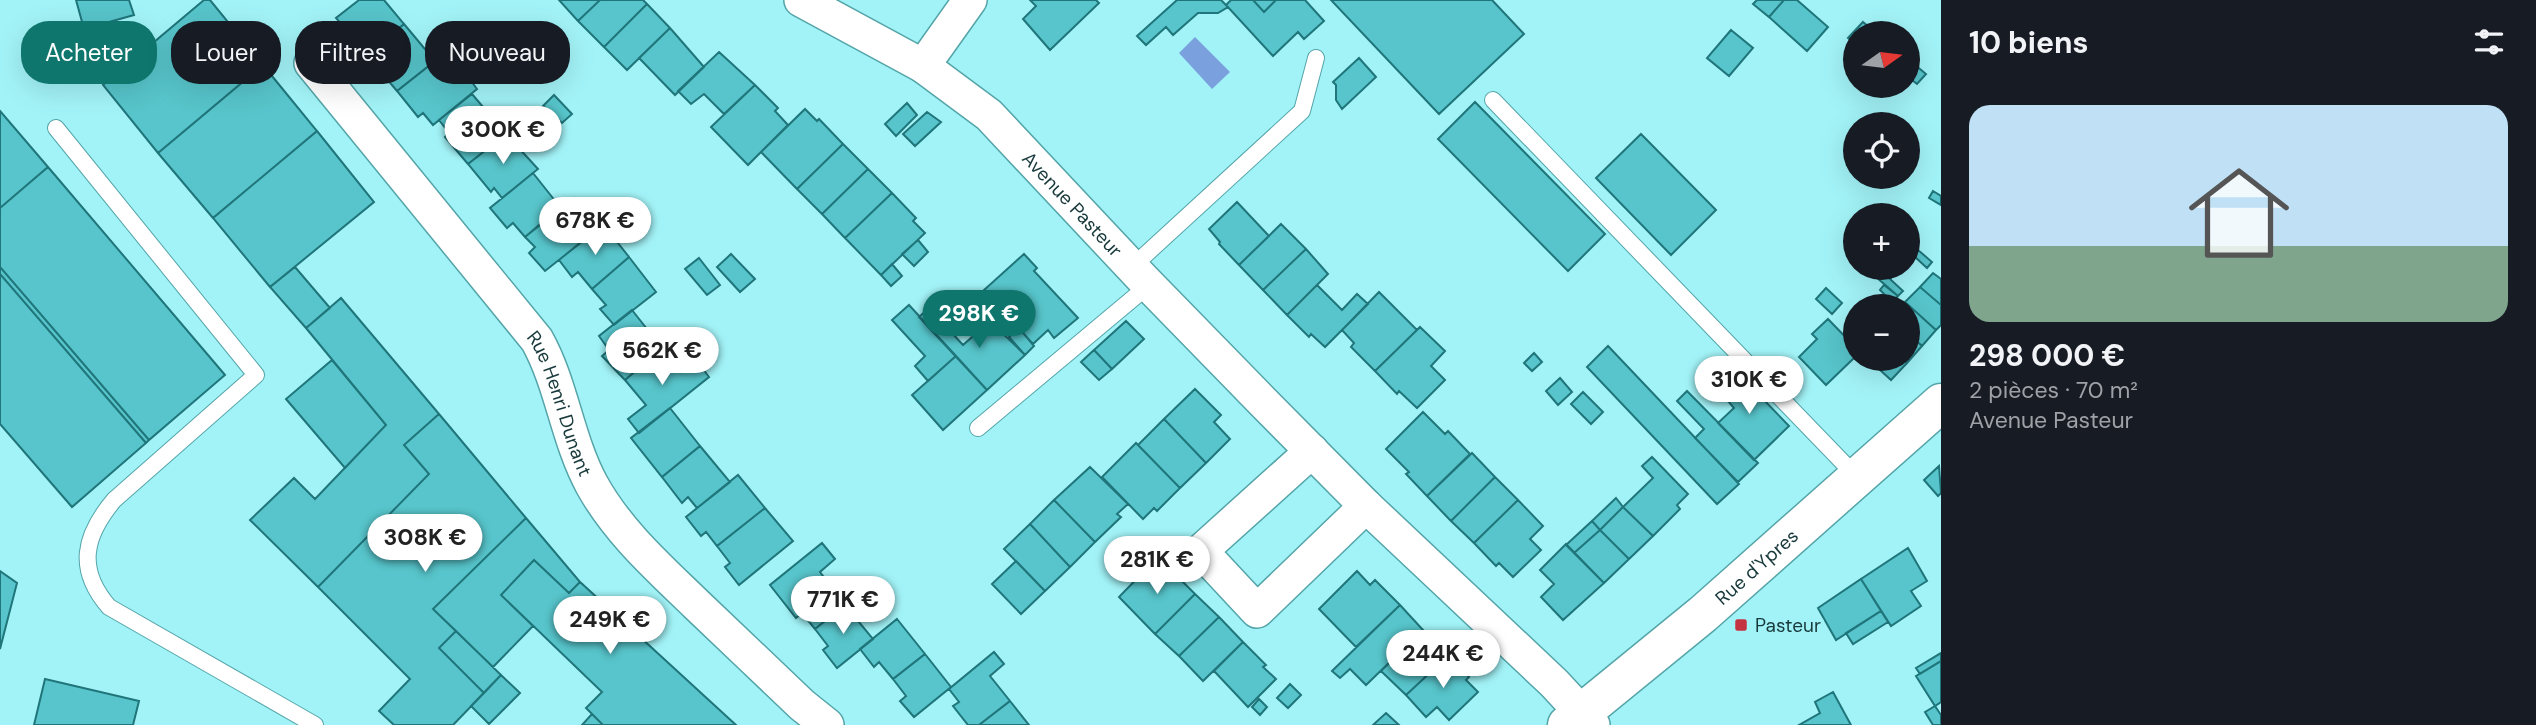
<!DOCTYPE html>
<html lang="fr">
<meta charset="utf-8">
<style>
body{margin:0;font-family:"DM Sans",sans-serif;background:#20242c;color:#f1f3f6;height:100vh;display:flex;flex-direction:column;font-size:26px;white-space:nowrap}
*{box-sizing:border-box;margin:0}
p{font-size:23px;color:#9ea1a6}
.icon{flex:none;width:38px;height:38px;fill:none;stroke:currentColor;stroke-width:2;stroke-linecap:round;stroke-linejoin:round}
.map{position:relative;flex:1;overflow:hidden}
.drawer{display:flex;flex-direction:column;background:#171b24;width:595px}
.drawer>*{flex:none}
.guide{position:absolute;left:21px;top:21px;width:665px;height:63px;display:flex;gap:14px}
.needle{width:46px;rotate:76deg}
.fabs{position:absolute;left:1843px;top:21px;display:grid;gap:14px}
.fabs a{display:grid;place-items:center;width:77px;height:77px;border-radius:50%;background:#171b24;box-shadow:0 7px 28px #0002;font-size:35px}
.price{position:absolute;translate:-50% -60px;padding:0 16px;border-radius:24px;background:#fff;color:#222;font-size:23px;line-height:46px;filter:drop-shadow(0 2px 4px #0008)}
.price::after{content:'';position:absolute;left:50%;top:42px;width:21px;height:16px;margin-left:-10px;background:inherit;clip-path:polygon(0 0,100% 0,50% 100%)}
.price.active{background:#0f766e;color:#fff}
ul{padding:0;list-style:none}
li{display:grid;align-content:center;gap:14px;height:371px;padding:0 28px}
li span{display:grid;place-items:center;height:217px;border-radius:21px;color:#555}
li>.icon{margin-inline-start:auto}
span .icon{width:126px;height:126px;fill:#fffc;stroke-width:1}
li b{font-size:30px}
h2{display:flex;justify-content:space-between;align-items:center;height:84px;padding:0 28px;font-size:30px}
.chip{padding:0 24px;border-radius:28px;background:#171b24;box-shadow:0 7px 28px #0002;font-size:24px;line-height:63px}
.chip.active{background:#0f766e;color:#fff}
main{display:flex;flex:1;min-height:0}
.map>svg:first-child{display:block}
</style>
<main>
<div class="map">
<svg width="1941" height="725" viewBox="0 0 1941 725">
<rect width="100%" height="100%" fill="#a2f3f7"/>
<path fill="#7aa0dd" d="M1195,37L1230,72L1212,89L1179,53Z"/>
<path fill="#57c5cb" stroke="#1f757a" stroke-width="2" d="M76,0H129L134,15L84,29Z
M204,0H210L263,65L158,153L103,85Z
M359,0H384L404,24L372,50L363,41L358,44L336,18Z
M559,0H600L578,21Z
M600,0H643L647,4L604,47L578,21Z
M1030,0H1096L1099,3L1050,50L1023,19L1036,6Z
M1177,0H1221L1228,7L1218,13H1198L1173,35L1166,27L1146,45L1137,36Z
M1231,0H1253L1264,12L1276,0H1305L1324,21L1304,39L1298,32L1273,56L1226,5Z
M1253,0H1276L1264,12Z
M1331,0H1492L1524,34L1439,114Z
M1757,0H1784L1769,17L1753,4Z
M1784,0H1797L1828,27L1807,51L1769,17Z
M647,4L670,28L627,70L604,47Z
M1863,22L1876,33H1855V44L1848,38Z
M404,24L435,61L397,91L375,65L380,61L372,50Z
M670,28L704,67L675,95L639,58Z
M1731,30L1753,48L1729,76L1707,58Z
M719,52L755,85L724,114L704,94L691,104L678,91Z
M1359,58L1376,77L1342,109L1336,100V85L1333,82Z
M1908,59L1926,74L1917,84L1908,77Z
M435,61L454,83L459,79L471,81L477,89L433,125L423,113L418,117L397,91Z
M263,65L317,131L213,218L158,153Z
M755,85L778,108L775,111L788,125L748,165L711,127Z
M472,94L506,134L468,164L445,137L449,133L439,120Z
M554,95L572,114L562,123L543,106Z
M1475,102L1605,234L1568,271L1438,139Z
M907,103L917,115L896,136L885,124Z
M805,109L817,121L819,119L843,144L797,189L761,152Z
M0,111L48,167L0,208Z
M927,112L941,122L915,146L903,134Z
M317,131L374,202L270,287L213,218Z
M506,134L538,169L502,198L494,188L491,192L468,164Z
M1641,134L1716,210L1671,255L1596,178Z
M843,144L868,169L822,214L797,189Z
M48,167L225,375L149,440L0,267V208Z
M868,169L892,193L845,238L822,214Z
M533,173L560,207L525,237L513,223L507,228L490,208Z
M1933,191L1941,196V205L1929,198Z
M892,193L916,218L913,221L925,233L881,275L845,238Z
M574,198L598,229L545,271L529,253L535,247L525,237Z
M1237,202L1269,236L1239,265L1219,244L1220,242L1209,229Z
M603,224L629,257L592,289L578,272L572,277L559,260Z
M1281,224L1306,249L1263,290L1239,265Z
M918,240L928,252L914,266L902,254Z
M1306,249L1328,274L1287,315L1263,290Z
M1918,250L1932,262L1927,268L1914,256Z
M731,254L755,279L740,292L717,267Z
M1024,254L1037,268L1034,271L1078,318L1054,338L1048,330L1033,344L984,290Z
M629,257L656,292L614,325L600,309L606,305L592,289Z
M699,258L720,285L707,295L685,269Z
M892,264L902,276L891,286L881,275Z
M0,267L149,440L146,443L0,274Z
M295,267L330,308L306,328L270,287Z
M1871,268H1887L1895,274L1890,279L1903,291L1898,296L1869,271Z
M1933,273L1941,279V305L1920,287Z
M0,274L146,443L72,507L0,424Z
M1317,285L1342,310L1357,294L1368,304L1325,347L1311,334L1309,337L1287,315Z
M1884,285L1898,296L1892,302L1880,290Z
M1920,287L1941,305V325L1936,330L1905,302Z
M1826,288L1842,303L1832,314L1816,299Z
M1379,292L1417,330L1375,371L1351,347L1354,343L1342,330Z
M341,298L439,414L404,445L429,474L318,587L250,520L294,478L315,499L386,425L306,328Z
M1905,302L1936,330L1922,346L1908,333V306H1902Z
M909,305L956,356L928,381L915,366L925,356L892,320Z
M929,308L963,345L990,321L1025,355L987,390L919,317Z
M632,310L662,348L625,380L602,356L609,350L599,336Z
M1828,319L1855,347V357L1826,385L1799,357L1817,339L1812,334Z
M1126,321L1144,339L1112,369L1094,350Z
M1420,327L1445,351L1431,366L1445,380L1417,408L1399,391L1397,394L1375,371Z
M1019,328L1034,346L1025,355L1009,337Z
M1908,333L1922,346L1907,363L1903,359H1908Z
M1608,346L1739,484L1717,504L1587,367Z
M662,348L681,372L696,360L709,377L639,433L628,419L646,405L625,380Z
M1094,350L1112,369L1099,380L1081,362Z
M1534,353L1542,362L1532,371L1524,363Z
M956,356L987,390L943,430L912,395Z
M1868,359H1903L1907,363L1891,380Z
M332,360L386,425L345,468L286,399Z
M1733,368L1789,426L1754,460L1718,423L1734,408L1715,386Z
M1560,378L1572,392L1558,405L1546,391Z
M1195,389L1221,415L1214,422L1230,439L1206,463L1164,419Z
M1687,391L1758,463L1738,482L1695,438L1704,429L1677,401Z
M1583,392L1603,412L1591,424L1571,404Z
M670,408L700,446L662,477L631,438Z
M1423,412L1445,434L1448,431L1470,454L1427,496L1406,474L1409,472L1386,449Z
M439,414L526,518L433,609L456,631L439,648L484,693L453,725H394L379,711L410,679L318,587L429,474L404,445Z
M1164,419L1206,463L1180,488L1138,445Z
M1136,443L1180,488L1157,511L1154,508L1143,519L1102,477Z
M700,446L730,482L697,508L688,497L682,503L662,477Z
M1472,453L1495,477L1451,521L1427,496Z
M1652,457L1688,494L1677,505L1680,509L1653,536L1623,507L1653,478L1642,466Z
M1939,466L1941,493L1938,496L1924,480Z
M1090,467L1128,504L1117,514L1121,517L1095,542L1054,500Z
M738,475L765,508L717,546L706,532L701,536L686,517Z
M1495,477L1518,500L1474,543L1451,521Z
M1616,498L1623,507L1600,530L1592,521Z
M1054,500L1095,542L1070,567L1030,524Z
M1518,500L1543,526L1530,539L1541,550L1513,577L1499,563L1496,566L1474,543Z
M1623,507L1653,536L1629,559L1600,530Z
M765,508L793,541L739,585L725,567L730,563L717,546Z
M526,518L580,582L569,593L534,560L501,595L533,626L493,667L433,609Z
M1592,521L1600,530L1574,553L1566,545Z
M1030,524L1070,567L1045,591L1004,549Z
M1600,530L1629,559L1604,583L1574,553Z
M822,543L835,559L820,572L845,605L815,629L802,613L796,618L770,585Z
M1566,544L1604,583L1563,620L1541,597L1554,584L1540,570Z
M1908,548L1927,581L1911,591L1921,606L1891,626L1861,579Z
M1156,559L1166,569L1168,567L1195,594L1155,634L1119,597Z
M534,560L569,593L580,582L736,725H603L586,708L602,692L501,595Z
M1016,561L1045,591L1021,614L992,584Z
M0,571L17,583L0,649Z
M1357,571L1370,585L1375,580L1400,605L1356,647L1319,609Z
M1861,579L1881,611L1836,640L1818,608Z
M1195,594L1219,617L1179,656L1155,634Z
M845,605L873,639L837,668L823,650L828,646L815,629Z
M1400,605L1423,630L1366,685L1350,669L1340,678L1332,671Z
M1881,611L1888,622L1853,644L1846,633Z
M1219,617L1243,642L1203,681L1179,656Z
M897,619L925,654L893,679L879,662L874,667L860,649Z
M1423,630L1448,656L1406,695L1381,671Z
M456,631L501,675L484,693L439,648Z
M1243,642L1266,665L1263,667L1276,679L1248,707L1214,671Z
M994,652L1004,664L990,676L1010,701L979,725H968L953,706L959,702L949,689Z
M1941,653V661L1920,674L1916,668Z
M925,654L951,687L914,717L900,701L906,696L893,679Z
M1448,656L1469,677L1466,680L1478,692L1449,720L1437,707L1426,717L1406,695Z
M1941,661V702L1935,706L1916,676Z
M501,675L520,693L489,724L471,706Z
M45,679L139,701L133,725H34Z
M1290,684L1301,695L1288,708L1277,698Z
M1833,692L1851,725H1799L1820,713L1815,702Z
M1259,699L1267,707L1260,715L1252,707Z
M1010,701L1029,725H979Z
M1935,706L1941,715V725H1933L1925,712Z
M1386,713L1399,725H1373Z
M592,714L603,725H582Z"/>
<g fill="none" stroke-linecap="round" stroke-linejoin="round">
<defs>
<path id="lane" d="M1493,100L1857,477
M56,128L256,375L114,500C84,536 76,569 109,607L315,725
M1132,267L1302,111L1316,58
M978,428L1149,285"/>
<g id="street">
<path id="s1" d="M801,0L923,66L989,115L1143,279L1262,401L1366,506L1554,683L1593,725"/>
<path id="s2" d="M311,63L537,340C562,385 567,439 592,485C618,532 659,568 697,605C732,638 767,672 802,705L827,725"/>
<path d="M923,66L970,0"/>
<path d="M1312,451L1201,551L1257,611L1366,506"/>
</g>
<g id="secondary">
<path id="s3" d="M1567,725L1703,614L1941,403"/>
</g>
</defs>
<use href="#lane" stroke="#54a4a8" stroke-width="18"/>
<use href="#street" stroke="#54a4a8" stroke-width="36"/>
<use href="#secondary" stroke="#54a4a8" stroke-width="41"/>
<use href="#lane" stroke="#fff" stroke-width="16"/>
<use href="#street" stroke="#fff" stroke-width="33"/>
<use href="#secondary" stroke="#fff" stroke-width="38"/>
</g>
<rect fill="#c43342" stroke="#a2f3f7" stroke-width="2.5" x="1734" y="618" width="14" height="14" rx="3.5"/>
<g text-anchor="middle" stroke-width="7" stroke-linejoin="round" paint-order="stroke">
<g font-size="19" fill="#18393b" stroke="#a2f3f7">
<text dy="7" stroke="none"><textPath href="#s1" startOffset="343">Avenue Pasteur</textPath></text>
<text dy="7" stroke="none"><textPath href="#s2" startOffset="425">Rue Henri Dunant</textPath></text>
<text dy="7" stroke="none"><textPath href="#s3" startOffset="247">Rue d'Ypres</textPath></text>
</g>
<g font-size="19" fill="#18393b" stroke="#a2f3f7" text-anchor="start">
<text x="1755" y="632">Pasteur</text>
</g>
</g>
</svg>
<div class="fabs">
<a><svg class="needle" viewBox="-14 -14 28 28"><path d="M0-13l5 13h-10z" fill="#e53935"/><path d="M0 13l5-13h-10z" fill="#9ea1a6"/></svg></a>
<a><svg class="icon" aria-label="locate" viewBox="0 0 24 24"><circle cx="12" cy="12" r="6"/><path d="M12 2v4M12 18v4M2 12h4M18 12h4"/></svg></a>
<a>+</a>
<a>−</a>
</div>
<b class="price" style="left:503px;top:166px">300K €</b>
<b class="price" style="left:595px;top:257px">678K €</b>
<b class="price active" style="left:979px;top:350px">298K €</b>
<b class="price" style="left:662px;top:387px">562K €</b>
<b class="price" style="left:1749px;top:416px">310K €</b>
<b class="price" style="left:425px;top:574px">308K €</b>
<b class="price" style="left:1157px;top:596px">281K €</b>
<b class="price" style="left:843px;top:636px">771K €</b>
<b class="price" style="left:610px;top:656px">249K €</b>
<b class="price" style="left:1443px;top:690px">244K €</b>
<div class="guide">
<a class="chip active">Acheter</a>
<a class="chip">Louer</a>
<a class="chip">Filtres</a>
<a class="chip">Nouveau</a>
</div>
</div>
<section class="drawer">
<h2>10 biens<svg class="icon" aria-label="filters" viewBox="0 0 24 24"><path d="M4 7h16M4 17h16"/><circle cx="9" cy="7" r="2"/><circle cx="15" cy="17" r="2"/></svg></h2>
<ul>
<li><span style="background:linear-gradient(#bfe0f5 65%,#7fa58c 0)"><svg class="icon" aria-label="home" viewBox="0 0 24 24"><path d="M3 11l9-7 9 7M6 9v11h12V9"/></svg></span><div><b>298 000 €</b><p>2 pièces · 70 m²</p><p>Avenue Pasteur</p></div></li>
</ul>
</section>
</main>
